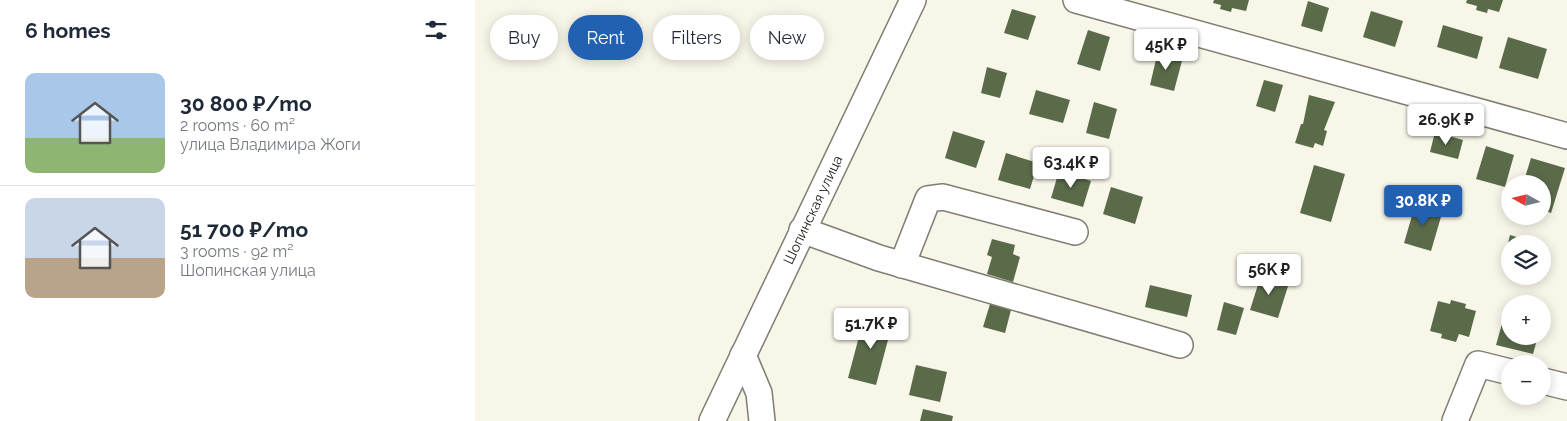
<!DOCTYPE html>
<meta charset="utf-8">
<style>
body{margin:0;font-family:Raleway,sans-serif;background:#f2f2f3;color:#1f2937;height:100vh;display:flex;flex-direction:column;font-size:19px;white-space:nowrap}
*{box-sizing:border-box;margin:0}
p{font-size:16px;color:#747a83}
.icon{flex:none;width:28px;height:28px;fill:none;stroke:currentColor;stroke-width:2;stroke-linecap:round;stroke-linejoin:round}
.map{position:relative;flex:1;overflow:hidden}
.drawer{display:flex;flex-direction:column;background:#fff;width:475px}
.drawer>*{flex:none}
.guide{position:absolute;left:15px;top:15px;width:475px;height:45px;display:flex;gap:10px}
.needle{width:32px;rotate:278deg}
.tools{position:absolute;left:1026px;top:175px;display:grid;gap:10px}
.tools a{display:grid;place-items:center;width:50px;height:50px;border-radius:50%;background:#fff;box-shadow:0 2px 12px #0003;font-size:25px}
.price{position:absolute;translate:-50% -42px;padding:0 11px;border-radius:5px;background:#fff;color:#222;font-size:16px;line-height:32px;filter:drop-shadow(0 1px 2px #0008)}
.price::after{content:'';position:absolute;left:50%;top:30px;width:15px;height:11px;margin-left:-8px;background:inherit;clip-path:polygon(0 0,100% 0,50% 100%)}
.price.current{background:#2261b2;color:#fff}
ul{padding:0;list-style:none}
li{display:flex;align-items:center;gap:15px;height:125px;padding:0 25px}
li+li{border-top:1px solid #e0e1e3}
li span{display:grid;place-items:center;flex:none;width:140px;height:100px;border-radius:10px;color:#555}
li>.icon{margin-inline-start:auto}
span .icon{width:60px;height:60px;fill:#fffc;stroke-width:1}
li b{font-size:21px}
h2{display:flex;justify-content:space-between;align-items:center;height:60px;padding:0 25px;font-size:21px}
.chip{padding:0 18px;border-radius:22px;background:#fff;box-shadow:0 2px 12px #0003;font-size:18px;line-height:45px}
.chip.current{background:#2261b2;color:#fff}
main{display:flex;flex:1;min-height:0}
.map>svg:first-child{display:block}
</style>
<main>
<section class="drawer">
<h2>6 homes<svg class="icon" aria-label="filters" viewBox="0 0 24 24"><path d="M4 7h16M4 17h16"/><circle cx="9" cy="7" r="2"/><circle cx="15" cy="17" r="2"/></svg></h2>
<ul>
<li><span style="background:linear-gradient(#a9c7e8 65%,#8fb573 0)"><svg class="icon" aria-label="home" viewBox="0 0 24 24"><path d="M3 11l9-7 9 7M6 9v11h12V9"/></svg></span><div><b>30 800 ₽/mo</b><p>2 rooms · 60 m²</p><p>улица Владимира Жоги</p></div></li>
<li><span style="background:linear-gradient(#c9d6e8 60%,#b9a48a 0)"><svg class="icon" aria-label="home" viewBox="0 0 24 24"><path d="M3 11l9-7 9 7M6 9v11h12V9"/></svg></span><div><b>51 700 ₽/mo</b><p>3 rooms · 92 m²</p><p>Шопинская улица</p></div></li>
</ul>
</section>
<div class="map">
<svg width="1092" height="421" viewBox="0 0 1092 421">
<rect width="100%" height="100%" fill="#f8f6e9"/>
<path fill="#5a6b4a" d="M739,0H774L771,11L757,8L756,12L745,9L746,5L738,3Z
M992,0H1028L1024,12L1013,9L1012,13L1001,10L1002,6L991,3Z
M833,1L854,8L847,32L826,26Z
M537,9L561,16L553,40L529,33Z
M896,11L928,21L920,47L888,37Z
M968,25L1008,37L1002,59L962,47Z
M613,30L635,37L625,71L602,64Z
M1033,37L1072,49L1063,79L1024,68Z
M683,51L708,57L699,91L675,85Z
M512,67L532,73L525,98L506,93Z
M789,80L808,85L800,112L781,106Z
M561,90L595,100L588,123L554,114Z
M834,95L860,102L849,130L852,131L848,146L840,143L838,148L820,143L826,124H828Z
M619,102L642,109L634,139L611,133Z
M478,131L510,141L501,168L470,158Z
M960,132L988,140L983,159L955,152Z
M1011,146L1039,155L1030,187L1001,179Z
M531,153L563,163L555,189L523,180Z
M1056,158L1090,168L1076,213L1068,210V184H1048Z
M839,165L870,174L856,222L825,213Z
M584,171L616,181L608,207L576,198Z
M636,187L668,197L660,224L628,214Z
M941,202L968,210L956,251L929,243Z
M1035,235L1052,240L1051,244H1035V260L1029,259Z
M517,239L540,245L538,254L545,257L538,282L512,274L517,257L512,255Z
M786,275L814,283L803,318L775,310Z
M675,285L717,295L712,317L670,307Z
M976,300L991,304L990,308L1001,311L994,337L984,334L981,342L966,338L967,334L955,331L963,301L975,304Z
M749,302L769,308L761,335L742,330Z
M515,304L536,310L530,333L508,327Z
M1030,313L1035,314V336H1063L1058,354L1021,345Z
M390,314L418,321L401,385L373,378Z
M441,365L472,372L465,402L434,395Z
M448,409L478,416L477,421H445Z"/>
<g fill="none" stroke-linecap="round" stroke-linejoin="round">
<defs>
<g id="minor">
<path d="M601,0L1092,136"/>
<path d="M327,230L404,258L705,345"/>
<path d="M427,265L453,199L468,197L600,232"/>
<path d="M268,355L284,393L287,421"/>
<path d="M1068,381L1092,387"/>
<path id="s1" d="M237,421L438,0"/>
<path d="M980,421L1003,364L1035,372"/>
</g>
</defs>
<use href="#minor" stroke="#807e72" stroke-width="28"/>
<use href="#minor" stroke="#fff" stroke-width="25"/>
</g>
<g text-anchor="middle" stroke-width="5" stroke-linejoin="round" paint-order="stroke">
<g font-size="14" fill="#21201b" stroke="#fff">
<text dy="5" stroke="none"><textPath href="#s1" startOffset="234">Шопинская улица</textPath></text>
</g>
</g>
</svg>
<div class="tools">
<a><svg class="needle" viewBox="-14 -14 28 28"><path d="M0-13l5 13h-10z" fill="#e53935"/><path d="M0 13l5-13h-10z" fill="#747a83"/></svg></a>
<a><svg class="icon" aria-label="layers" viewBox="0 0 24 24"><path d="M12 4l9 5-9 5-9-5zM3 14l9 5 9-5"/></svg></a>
<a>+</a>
<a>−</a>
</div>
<b class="price" style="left:691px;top:71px">45K ₽</b>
<b class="price" style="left:971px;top:146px">26.9K ₽</b>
<b class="price" style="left:596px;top:189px">63.4K ₽</b>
<b class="price current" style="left:948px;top:227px">30.8K ₽</b>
<b class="price" style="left:794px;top:296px">56K ₽</b>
<b class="price" style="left:396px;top:350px">51.7K ₽</b>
<div class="guide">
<a class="chip">Buy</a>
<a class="chip current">Rent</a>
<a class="chip">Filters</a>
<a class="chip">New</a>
</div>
</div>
</main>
